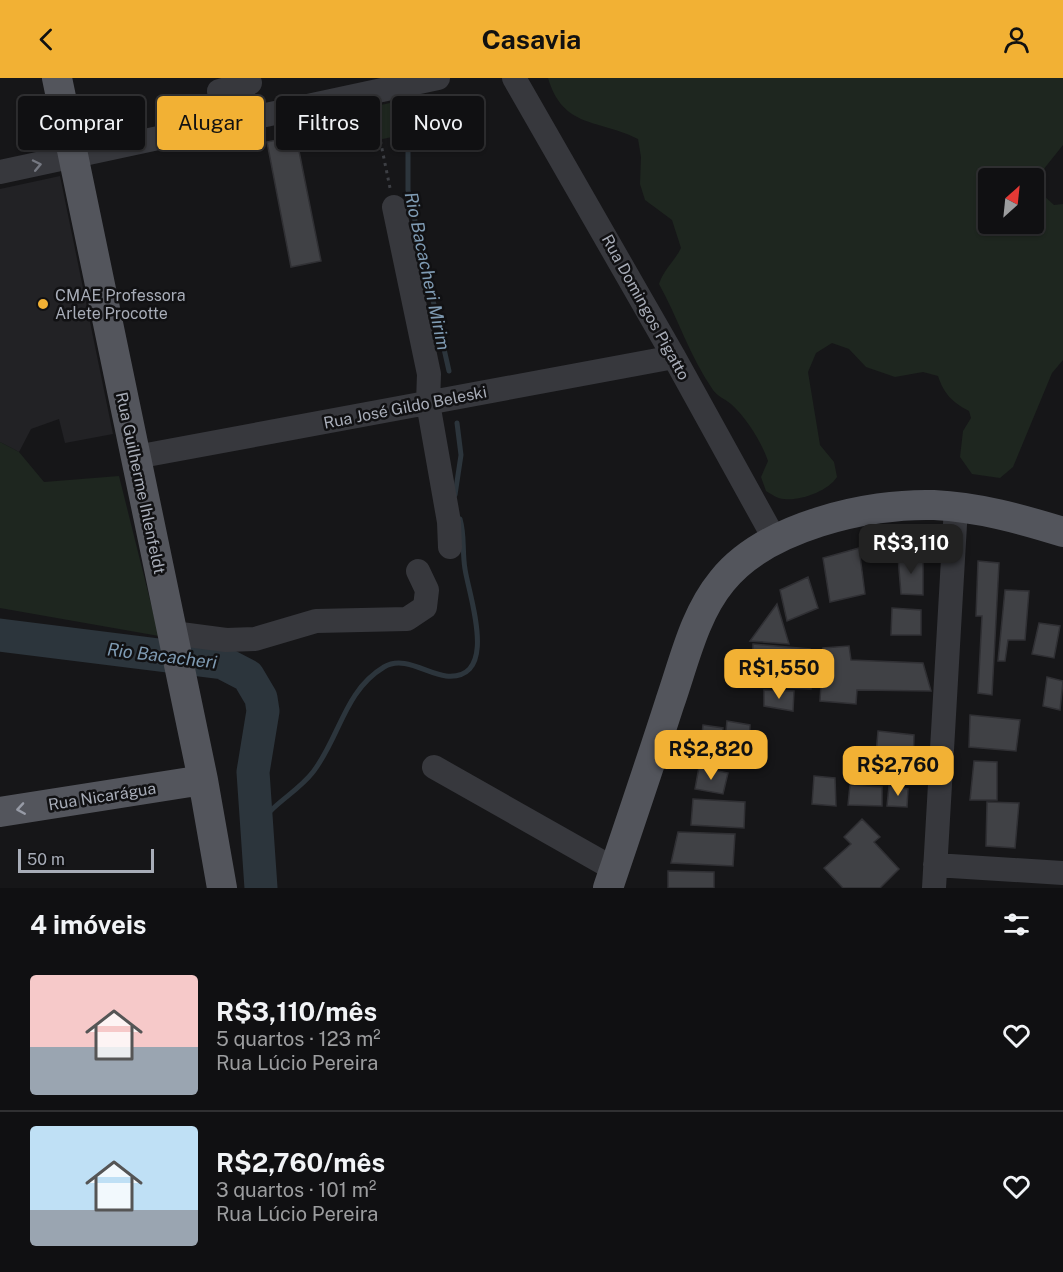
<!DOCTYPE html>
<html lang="pt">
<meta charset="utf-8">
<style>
body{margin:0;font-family:"Public Sans",sans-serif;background:#1e1e20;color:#f1f3f6;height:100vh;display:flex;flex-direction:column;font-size:22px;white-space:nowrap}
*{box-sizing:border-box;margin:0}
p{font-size:20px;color:#9c9d9f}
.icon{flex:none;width:33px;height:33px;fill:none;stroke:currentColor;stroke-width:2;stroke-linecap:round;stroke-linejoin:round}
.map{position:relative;height:810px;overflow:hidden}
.sheet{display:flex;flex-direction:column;background:#101012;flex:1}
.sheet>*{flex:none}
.banner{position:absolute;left:18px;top:18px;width:600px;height:54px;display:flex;gap:12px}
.needle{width:39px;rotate:27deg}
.controls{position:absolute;left:978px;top:90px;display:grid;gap:12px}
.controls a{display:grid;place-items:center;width:66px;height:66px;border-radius:6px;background:#101012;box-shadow:0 2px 4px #0004,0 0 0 2px #303032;font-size:30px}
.scale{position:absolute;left:18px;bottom:15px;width:136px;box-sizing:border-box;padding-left:6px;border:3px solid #a8adb8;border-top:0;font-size:16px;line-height:21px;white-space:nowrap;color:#a8adb8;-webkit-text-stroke:4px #111113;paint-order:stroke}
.price{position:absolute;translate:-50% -51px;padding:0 14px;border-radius:12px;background:#f2b134;color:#111;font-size:20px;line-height:39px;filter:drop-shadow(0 2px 3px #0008)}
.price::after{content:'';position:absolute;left:50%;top:36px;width:18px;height:14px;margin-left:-9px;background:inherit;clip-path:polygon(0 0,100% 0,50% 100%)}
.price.selected{background:#222;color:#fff}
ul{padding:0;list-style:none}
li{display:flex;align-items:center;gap:18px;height:150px;padding:0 30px}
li+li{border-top:2px solid #303032}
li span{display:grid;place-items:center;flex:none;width:168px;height:120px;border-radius:6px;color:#555}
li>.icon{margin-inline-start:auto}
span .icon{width:72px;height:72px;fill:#fffc;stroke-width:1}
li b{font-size:26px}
h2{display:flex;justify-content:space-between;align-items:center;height:72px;padding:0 30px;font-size:26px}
.pill{padding:0 21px;border-radius:6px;background:#101012;box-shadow:0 2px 4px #0004,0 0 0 2px #303032;font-size:21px;line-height:54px}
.pill.selected{background:#f2b134;color:#111}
header{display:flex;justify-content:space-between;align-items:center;height:78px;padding:0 30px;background:#f2b134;color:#111;font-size:27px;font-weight:700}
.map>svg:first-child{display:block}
</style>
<header><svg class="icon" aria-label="back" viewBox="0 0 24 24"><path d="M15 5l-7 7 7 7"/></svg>Casavia<svg class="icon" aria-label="person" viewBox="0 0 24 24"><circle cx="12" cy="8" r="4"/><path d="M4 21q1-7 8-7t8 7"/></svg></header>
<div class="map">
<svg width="1063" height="810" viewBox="0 0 1063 810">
<rect width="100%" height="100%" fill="#161618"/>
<path fill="#222225" d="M60,98L113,356L65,365L59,341L31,351L19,374L0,364V111Z"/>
<path fill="#1e261f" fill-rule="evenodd" d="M548,0H1063V67L1043,92V117L1054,127L1063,126V282L1052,295L1013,389L1000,400L972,396L960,379L963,353L971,340L969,333C952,324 944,316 938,298L923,294L895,299L866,289L849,271L832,265L816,275L808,294L820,367L834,384L837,399C828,413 801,423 784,421C778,421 771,416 766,413L761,399L768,383C762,365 746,339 731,326C725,321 717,318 713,312C690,279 678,240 659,206C664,191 674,184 681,170L672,142L645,122L640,106L641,79L638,61C599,41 563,51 548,0ZM988,100H1034V146H988Z
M419,19L426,52L373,63L366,30Z
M0,364L19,374L44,404L119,398L159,558L0,530Z"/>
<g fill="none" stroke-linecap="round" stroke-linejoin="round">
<path stroke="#2c353c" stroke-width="5" d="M408,56V112L449,293
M455,417L461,377L457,345
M256,752C270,726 296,716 313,694C340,659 344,613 384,589C404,577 427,596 446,598C500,603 469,518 465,491C462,474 465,458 460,441"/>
<path stroke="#2c353c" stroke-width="33" d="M0,557L223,585L248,598L261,620L263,633L253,694L261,810"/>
</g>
<path fill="#404145" stroke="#303034" stroke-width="1.5" d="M296,58L321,183L291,189L267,64Z
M859,470L865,516L830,524L823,480Z
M923,478V517L901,516L898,479Z
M978,483L999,485L992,617L978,615L982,538H976Z
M808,499L818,530L787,543L780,512Z
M1005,512L1029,513L1025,562H1008L1005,583H998Z
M777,526L789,566L750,563Z
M892,530L921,532V557H891Z
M1039,545L1060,548L1054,580L1032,576Z
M753,566L810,571L811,611L751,608Z
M849,568L851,582L923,585L931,613L857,612L856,626L820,623L823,570Z
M1047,599L1063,603L1060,632L1043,628Z
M764,612L794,613L793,633L764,628Z
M970,637L1020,642L1016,673L969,669Z
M727,643L750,647L749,675L724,672Z
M703,647L723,650L721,667L701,665Z
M878,653L914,657L913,690L875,688Z
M974,683L997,684V722H970Z
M699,689L728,695L723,716L695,711Z
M814,698L835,700L836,728L812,726Z
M850,707L882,709V728L848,727Z
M889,708L908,711L907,729L887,728Z
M693,721L745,724L744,750L691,747Z
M987,724L1019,725L1015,770L986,768Z
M862,741L880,759L874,764L899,791L880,810H843L824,790L851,766L844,759Z
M678,754L735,756L733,788L671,785Z
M668,793L714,794V810H668Z"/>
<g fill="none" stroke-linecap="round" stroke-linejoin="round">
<path stroke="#3d3f44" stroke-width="3" stroke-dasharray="3 4.5" stroke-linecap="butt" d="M378,33L380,61L390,110"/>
<path stroke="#37383d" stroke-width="24" d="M514,0L674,279L774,460
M225,46L219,13L250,5
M0,94L438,0
M394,129L429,296L428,325L449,444L450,469
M136,379L674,279
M173,555L226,562L255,561L316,543L407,541L425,529L427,512L418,493
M434,689L614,791
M935,787L1063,795
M934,810L956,429"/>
<path stroke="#53555c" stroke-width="30" d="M57,0L203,702L222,810
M0,734L203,702
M608,810C629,748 650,686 670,624C684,584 694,537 722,503C765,449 867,425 934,427C978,429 1021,441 1063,454"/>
</g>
<defs><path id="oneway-chevron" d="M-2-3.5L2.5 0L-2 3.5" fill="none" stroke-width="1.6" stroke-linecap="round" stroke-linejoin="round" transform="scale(1.5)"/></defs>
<use stroke="#757881" href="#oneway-chevron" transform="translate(37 87) rotate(-12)"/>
<use stroke="#979ba6" href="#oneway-chevron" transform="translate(21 731) rotate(171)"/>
<circle fill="#f2b134" stroke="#111113" stroke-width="2" cx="43" cy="226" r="6"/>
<g text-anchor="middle" stroke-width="5" stroke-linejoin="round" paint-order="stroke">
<g font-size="16" fill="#a8adb8" stroke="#111113" text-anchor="start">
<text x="55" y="223">CMAE Professora<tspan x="55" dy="18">Arlete Procotte</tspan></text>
</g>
<g font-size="16" fill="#a8adb8" stroke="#111113">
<text transform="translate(646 229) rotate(61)" y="6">Rua Domingos Pigatto</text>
<text transform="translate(405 329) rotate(-11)" y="6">Rua José Gildo Beleski</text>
<text transform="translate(141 405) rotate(78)" y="6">Rua Guilherme Ihlenfeldt</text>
<text transform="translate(102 718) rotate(-9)" y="6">Rua Nicarágua</text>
</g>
<g font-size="18" font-style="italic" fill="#7f9bb3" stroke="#111113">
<text transform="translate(427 193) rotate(78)" y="6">Rio Bacacheri Mirim</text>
<text transform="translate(162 578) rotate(7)" y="6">Rio Bacacheri</text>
</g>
</g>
</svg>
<div class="controls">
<a><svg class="needle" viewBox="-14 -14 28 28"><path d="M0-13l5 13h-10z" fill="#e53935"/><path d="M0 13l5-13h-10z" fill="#9c9d9f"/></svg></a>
</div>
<div class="scale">50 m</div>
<b class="price selected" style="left:911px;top:497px">R$3,110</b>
<b class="price" style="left:779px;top:622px">R$1,550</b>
<b class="price" style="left:711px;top:703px">R$2,820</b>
<b class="price" style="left:898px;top:719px">R$2,760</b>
<div class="banner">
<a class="pill">Comprar</a>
<a class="pill selected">Alugar</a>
<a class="pill">Filtros</a>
<a class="pill">Novo</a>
</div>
</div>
<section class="sheet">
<h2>4 imóveis<svg class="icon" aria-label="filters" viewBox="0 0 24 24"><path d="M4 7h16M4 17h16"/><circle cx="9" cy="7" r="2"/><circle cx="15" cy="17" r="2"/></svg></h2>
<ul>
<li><span style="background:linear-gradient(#f6c9c9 60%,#9aa5b1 0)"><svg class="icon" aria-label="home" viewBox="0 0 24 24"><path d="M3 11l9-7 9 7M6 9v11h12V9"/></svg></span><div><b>R$3,110/mês</b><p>5 quartos · 123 m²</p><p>Rua Lúcio Pereira</p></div><svg class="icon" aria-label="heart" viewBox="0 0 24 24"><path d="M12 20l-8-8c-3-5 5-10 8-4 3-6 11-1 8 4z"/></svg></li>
<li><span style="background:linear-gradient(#bfe0f5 70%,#9aa5b1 0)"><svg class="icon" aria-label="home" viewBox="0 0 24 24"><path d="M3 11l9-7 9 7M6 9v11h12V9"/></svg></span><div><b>R$2,760/mês</b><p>3 quartos · 101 m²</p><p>Rua Lúcio Pereira</p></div><svg class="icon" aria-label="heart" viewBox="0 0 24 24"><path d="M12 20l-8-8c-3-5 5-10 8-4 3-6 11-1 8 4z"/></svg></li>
</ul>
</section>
